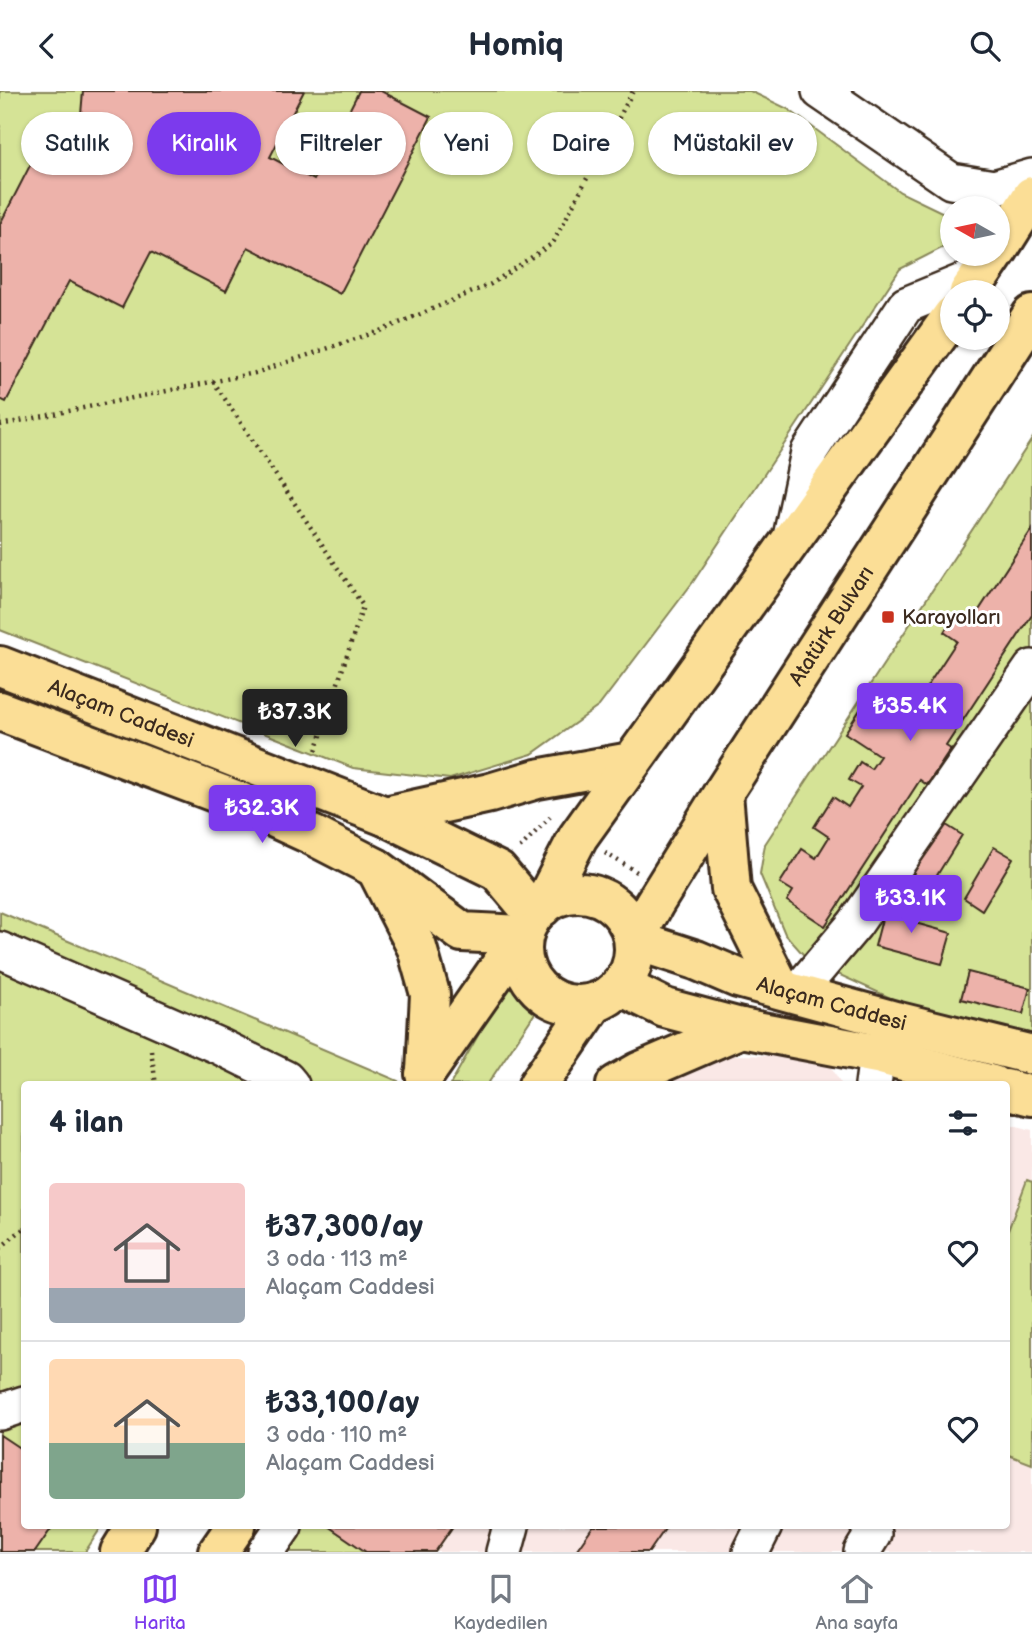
<!DOCTYPE html>
<html lang="tr">
<meta charset="utf-8">
<style>
body{margin:0;font-family:"Balsamiq Sans",sans-serif;background:#f6f6f7;color:#1f2937;height:100vh;display:flex;flex-direction:column;font-size:26px;white-space:nowrap}
*{box-sizing:border-box;margin:0}
p{font-size:23px;color:#747a83}
.icon{flex:none;width:38px;height:38px;fill:none;stroke:currentColor;stroke-width:2;stroke-linecap:round;stroke-linejoin:round}
.map{position:relative;flex:1;overflow:hidden}
.sheet{position:absolute;left:21px;top:990px;width:989px;height:448px;display:flex;flex-direction:column;background:#fff;border-radius:7px;box-shadow:0 2px 5px #0004}
.sheet>*{flex:none}
.hud{position:absolute;left:21px;top:21px;width:990px;height:63px;display:flex;gap:14px}
.needle{width:46px;rotate:279deg}
.buttons{position:absolute;left:940px;top:105px;display:grid;gap:14px}
.buttons a{display:grid;place-items:center;width:70px;height:70px;border-radius:50%;background:#fff;box-shadow:0 2px 5px #0004;font-size:35px}
.price{position:absolute;translate:-50% -60px;padding:0 16px;border-radius:7px;background:#7c3aed;color:#fff;font-size:23px;line-height:46px;filter:drop-shadow(0 2px 4px #0008)}
.price::after{content:'';position:absolute;left:50%;top:42px;width:21px;height:16px;margin-left:-10px;background:inherit;clip-path:polygon(0 0,100% 0,50% 100%)}
.price.active{background:#222;color:#fff}
ul{padding:0;list-style:none}
li{display:flex;align-items:center;gap:21px;height:175px;padding:0 28px}
li+li{border-top:2px solid #e0e1e3}
li span{display:grid;place-items:center;flex:none;width:196px;height:140px;border-radius:7px;color:#555}
li>.icon{margin-inline-start:auto}
span .icon{width:84px;height:84px;fill:#fffc;stroke-width:1}
li b{font-size:30px}
h2{display:flex;justify-content:space-between;align-items:center;height:84px;padding:0 28px;font-size:30px}
.tag{padding:0 24px;border-radius:32px;background:#fff;box-shadow:0 2px 5px #0004;font-size:24px;line-height:63px}
.tag.active{background:#7c3aed;color:#fff}
header{display:flex;justify-content:space-between;align-items:center;height:91px;padding:0 28px;background:#fff;font-size:32px;font-weight:700}
.tabs{display:flex;justify-content:space-around;align-items:center;height:98px;border-top:2px solid #e0e1e3;background:#fff;font-size:19px;color:#747a83}
.tabs a{display:grid;justify-items:center;gap:4px}
.tabs .active{color:#7c3aed}
.map>svg:first-child{display:block}
</style>
<header><svg class="icon" aria-label="back" viewBox="0 0 24 24"><path d="M15 5l-7 7 7 7"/></svg>Homiq<svg class="icon" aria-label="search" viewBox="0 0 24 24"><circle cx="10" cy="10" r="6"/><path d="M15 15l6 6"/></svg></header>
<div class="map">
<svg width="1032" height="1461" viewBox="0 0 1032 1461">
<rect width="100%" height="100%" fill="#fff"/>
<filter id="ink" filterUnits="userSpaceOnUse"><feTurbulence type="fractalNoise" baseFrequency=".0143" numOctaves="2"/><feDisplacementMap in="SourceGraphic" scale="14" xChannelSelector="R" yChannelSelector="G"/><feConvolveMatrix kernelMatrix="1 2 1 2 8 2 1 2 1" color-interpolation-filters="sRGB"/></filter>
<g filter="url(#ink)">
<path fill="#fae8e6" d="M730,964L783,965L830,974L842,994H645L675,974Z
M1006,1032L1032,1039V1461H235L253,1435H1006Z"/>
<path fill="#d5e396" stroke="#88865a" stroke-width="2" d="M0,0H750L788,18L900,101L952,126V152L900,178L693,491L599,615L532,663L450,688L353,677L0,539Z
M1032,348V948L917,919L809,870L785,843L760,783L765,753Z
M0,821L398,990L396,994H24V1435H102L85,1461H0Z
M507,893L541,913L487,994H450Z
M1027,1089L1032,1091V1373L1006,1363V1145Z
M292,1435H453L435,1461H274Z"/>
<path fill="#edb2aa" stroke="#3b2a1e" stroke-width="2" d="M83,0H304L270,66L314,89L359,0H381L431,26L340,203L248,156L226,200L151,161L122,217L69,190L6,311L0,308V133L42,51L77,70Z
M1032,438V524L946,655L951,658L927,694L920,689L825,835L787,810L793,800L780,792L802,758L816,767L829,746L814,736L833,706L848,716L861,696L849,689L860,671L871,678L880,665L845,642L871,602L907,626L957,550L944,541L955,523L970,533Z
M943,732L962,744L931,794L913,783Z
M994,756L1013,767L982,819L964,807Z
M887,809L912,815L908,830L951,842L942,873L875,855Z
M968,881L1030,897L1023,923L961,908Z
M0,1344L24,1360V1435H53L35,1461H0Z
M328,1435H453L435,1461H366Z
M593,1435H667L649,1461H575Z"/>
<g fill="none" stroke-linecap="round" stroke-linejoin="round">
<defs>
<path id="minor" d="M820,0L951,90L994,97L1032,86
M790,451L809,361L906,214L982,183
M0,859L221,956L286,988L291,994
M796,903L855,833L1032,577
M873,994L877,963
M0,1321L24,1313
M266,1461L284,1435
M504,1461L511,1435
M751,1461L764,1435
M862,1461L873,1443"/>
<g id="major">
<path id="s1" d="M0,575L385,725L498,780L534,823"/>
<path d="M0,620L238,710L312,744L376,777L462,841L522,844"/>
<path d="M385,725L490,702L537,688L631,671"/>
<path id="s2" d="M634,849L696,869L738,887L895,930L1032,964"/>
<path d="M621,895L665,917L741,937L877,963L993,994"/>
<path d="M616,994L639,981L741,937"/>
<path d="M1006,998L1032,1005"/>
</g>
<g id="highway">
<path d="M998,159L1032,105"/>
<path d="M969,201L995,163"/>
<path d="M723,702L731,798L781,898"/>
<path d="M376,777L417,857L430,903L426,981"/>
<circle cx="578" cy="858" r="56"/>
<path d="M542,816L578,746L952,225"/>
<path id="s3" d="M634,849L654,813L723,702L1032,224"/>
<path d="M425,983L522,844"/>
<path d="M538,994L594,912"/>
<path d="M120,1461L136,1435"/>
<path d="M218,1461L236,1435"/>
</g>
</defs>
<use href="#minor" stroke="#3b2a1e" stroke-width="40"/>
<use href="#major" stroke="#3b2a1e" stroke-width="44"/>
<use href="#highway" stroke="#3b2a1e" stroke-width="44"/>
<path stroke="#3b2a1e" stroke-width="4.5" stroke-dasharray="2 5" stroke-linecap="butt" d="M213,290L363,515L315,663
M0,334L255,282L385,238L491,193L553,152L633,0
M520,757L550,726
M605,762L637,781
M151,959L156,994
M0,1157L24,1137"/>
<use href="#minor" stroke="#fff" stroke-width="35"/>
<use href="#major" stroke="#fbde96" stroke-width="38"/>
<use href="#highway" stroke="#fbde96" stroke-width="38"/>
</g>
</g>
<rect fill="#c8321e" stroke="#fff" stroke-width="2.5" x="881" y="519" width="14" height="14" rx="3.5"/>
<g text-anchor="middle" stroke-width="6" stroke-linejoin="round" paint-order="stroke">
<g font-size="21" fill="#3b2a1e" stroke="#fff" text-anchor="start">
<text x="902" y="533">Karayolları</text>
</g>
<g font-size="21" fill="#3b2a1e" stroke="#fff">
<text dy="7" stroke="none"><textPath href="#s3" startOffset="371">Atatürk Bulvarı</textPath></text>
<text dy="7" stroke="none"><textPath href="#s1" startOffset="130">Alaçam Caddesi</textPath></text>
<text dy="7" stroke="none"><textPath href="#s2" startOffset="208">Alaçam Caddesi</textPath></text>
</g>
</g>
</svg>
<div class="buttons">
<a><svg class="needle" viewBox="-14 -14 28 28"><path d="M0-13l5 13h-10z" fill="#e53935"/><path d="M0 13l5-13h-10z" fill="#747a83"/></svg></a>
<a><svg class="icon" aria-label="locate" viewBox="0 0 24 24"><circle cx="12" cy="12" r="6"/><path d="M12 2v4M12 18v4M2 12h4M18 12h4"/></svg></a>
</div>
<b class="price" style="left:910px;top:652px">₺35.4K</b>
<b class="price active" style="left:295px;top:658px">₺37.3K</b>
<b class="price" style="left:262px;top:754px">₺32.3K</b>
<b class="price" style="left:911px;top:844px">₺33.1K</b>
<div class="hud">
<a class="tag">Satılık</a>
<a class="tag active">Kiralık</a>
<a class="tag">Filtreler</a>
<a class="tag">Yeni</a>
<a class="tag">Daire</a>
<a class="tag">Müstakil ev</a>
</div>
<section class="sheet">
<h2>4 ilan<svg class="icon" aria-label="filters" viewBox="0 0 24 24"><path d="M4 7h16M4 17h16"/><circle cx="9" cy="7" r="2"/><circle cx="15" cy="17" r="2"/></svg></h2>
<ul>
<li><span style="background:linear-gradient(#f6c9c9 75%,#9aa5b1 0)"><svg class="icon" aria-label="home" viewBox="0 0 24 24"><path d="M3 11l9-7 9 7M6 9v11h12V9"/></svg></span><div><b>₺37,300/ay</b><p>3 oda · 113 m²</p><p>Alaçam Caddesi</p></div><svg class="icon" aria-label="heart" viewBox="0 0 24 24"><path d="M12 20l-8-8c-3-5 5-10 8-4 3-6 11-1 8 4z"/></svg></li>
<li><span style="background:linear-gradient(#ffd9b3 60%,#7fa58c 0)"><svg class="icon" aria-label="home" viewBox="0 0 24 24"><path d="M3 11l9-7 9 7M6 9v11h12V9"/></svg></span><div><b>₺33,100/ay</b><p>3 oda · 110 m²</p><p>Alaçam Caddesi</p></div><svg class="icon" aria-label="heart" viewBox="0 0 24 24"><path d="M12 20l-8-8c-3-5 5-10 8-4 3-6 11-1 8 4z"/></svg></li>
</ul>
</section>
</div>
<nav class="tabs">
<a class="active"><svg class="icon" aria-label="map" viewBox="0 0 24 24"><path d="M3 6l6-2 6 2 6-2v14l-6 2-6-2-6 2zM9 4v14M15 6v14"/></svg>Harita</a>
<a><svg class="icon" aria-label="saved" viewBox="0 0 24 24"><path d="M7 4h10v16l-5-4-5 4z"/></svg>Kaydedilen</a>
<a><svg class="icon" aria-label="home" viewBox="0 0 24 24"><path d="M3 11l9-7 9 7M6 9v11h12V9"/></svg>Ana sayfa</a>
</nav>
